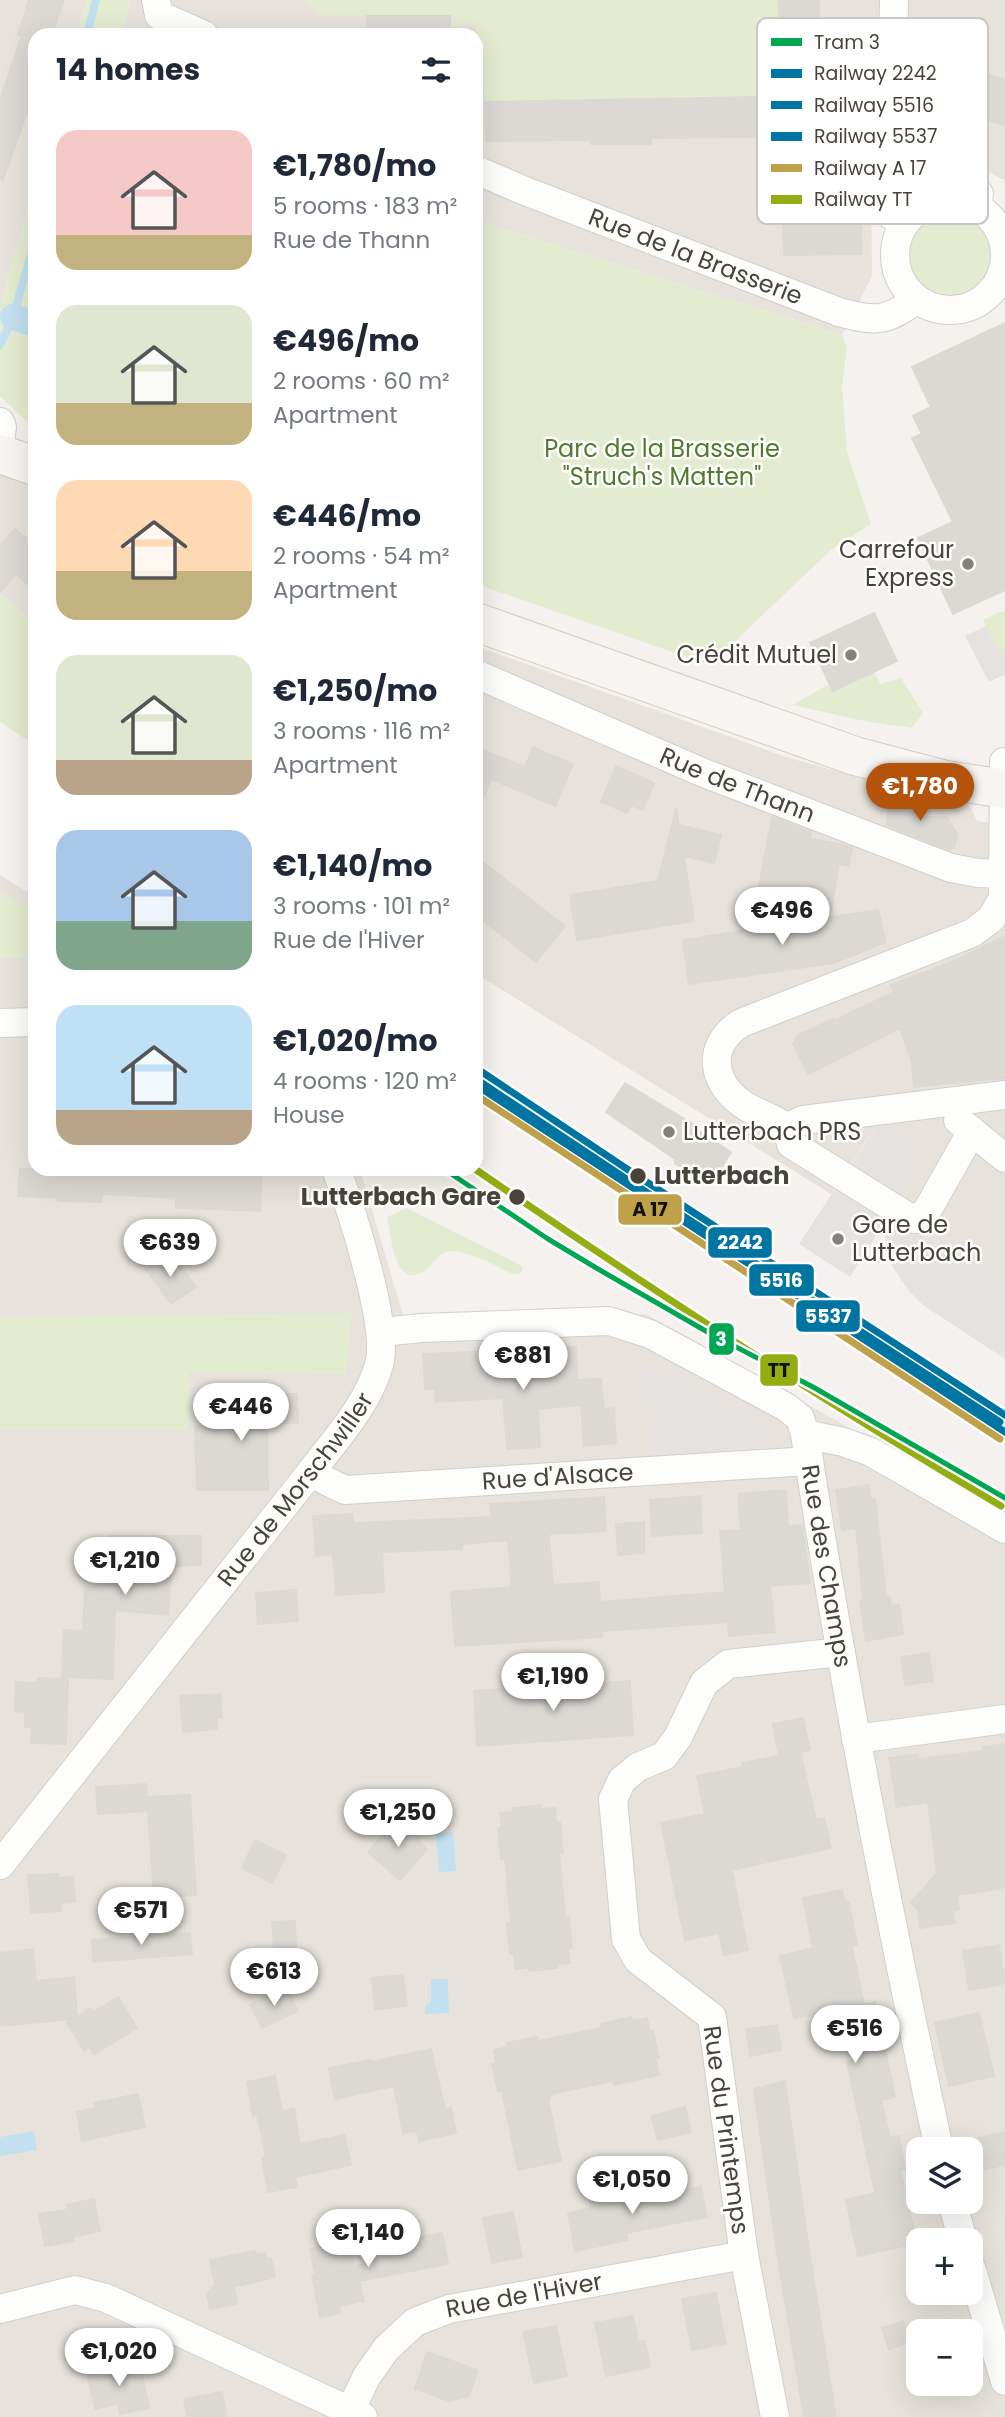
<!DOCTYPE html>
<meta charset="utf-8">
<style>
body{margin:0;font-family:Poppins,sans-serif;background:#f2f2f3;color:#1f2937;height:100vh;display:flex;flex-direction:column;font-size:26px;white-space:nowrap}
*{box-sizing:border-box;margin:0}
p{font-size:23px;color:#747a83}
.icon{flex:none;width:38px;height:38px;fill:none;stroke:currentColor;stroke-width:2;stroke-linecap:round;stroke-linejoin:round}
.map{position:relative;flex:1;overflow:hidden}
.panel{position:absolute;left:28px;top:28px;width:455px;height:1148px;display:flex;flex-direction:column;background:#fff;border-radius:21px;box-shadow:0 7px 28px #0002}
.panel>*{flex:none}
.buttons{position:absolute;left:906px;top:2137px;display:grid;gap:14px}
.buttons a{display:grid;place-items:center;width:77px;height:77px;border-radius:14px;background:#fff;box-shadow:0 7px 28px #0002;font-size:35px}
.price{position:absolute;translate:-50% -60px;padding:0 16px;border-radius:24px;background:#fff;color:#222;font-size:23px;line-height:46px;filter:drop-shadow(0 2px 4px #0008)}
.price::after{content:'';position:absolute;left:50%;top:42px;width:21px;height:16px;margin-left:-10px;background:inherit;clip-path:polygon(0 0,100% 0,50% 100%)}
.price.on{background:#b45309;color:#fff}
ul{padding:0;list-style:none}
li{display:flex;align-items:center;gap:21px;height:175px;padding:0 28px}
li span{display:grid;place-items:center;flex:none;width:196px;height:140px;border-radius:21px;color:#555}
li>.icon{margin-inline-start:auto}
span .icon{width:84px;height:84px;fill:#fffc;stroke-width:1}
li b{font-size:30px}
h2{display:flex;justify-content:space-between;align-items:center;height:84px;padding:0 28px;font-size:30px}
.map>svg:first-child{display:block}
</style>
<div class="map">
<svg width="1005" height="2417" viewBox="0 0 1005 2417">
<rect width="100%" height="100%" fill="#f4f1ee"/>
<path fill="#e7e3dc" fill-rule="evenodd" d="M0,0H87L77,35H35V183L0,306Z
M131,0H1005V181L965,158L871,155L872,276L842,335L476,220V35H122Z
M0,474L35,487V622L0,594Z
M476,646L786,757L883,784L957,799L971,808L977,821L1005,825V1273L973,1252L963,1266L942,1247L900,1197L929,1150L880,1120L831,1194L483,978L476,977Z
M0,875L35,897V1169H360L405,1322L646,1314L1005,1515V2417H0ZM919,2149H971V2202H919ZM919,2240H971V2292H919ZM919,2331H971V2384H919Z"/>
<path fill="#e3ecd0" d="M87,0H131L122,35H77Z
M306,0H779L780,57L756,97L485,102L477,55L476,25H450V16H321Z
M35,183V429L0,396V306Z
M909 255a42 42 0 1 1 84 0a42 42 0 1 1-84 0Z
M476,220L842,335L847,348L842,386L847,451L871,524L832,549L710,665L476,584Z
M0,594L35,622V745L0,722Z
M1005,610V652L1000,654L983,620Z
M874,672L880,684L901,678L923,713L912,728L869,722L792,705L830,684L834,691Z
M0,892L35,911V958H0Z
M407,1208L519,1264L523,1269L520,1273L513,1274C497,1267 463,1247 446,1252C436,1256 430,1269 421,1273C394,1287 391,1234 387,1217Z
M352,1313L346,1374L189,1372L188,1430H0V1317Z"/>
<path fill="#e6e2df" d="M986,626L1000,653L1005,652V674L989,682L965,636Z
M881,1119L929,1150L900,1197L942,1247L962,1265L973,1252L1005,1273V1359L923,1305L908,1290L891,1264L884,1233L880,1229L850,1277L799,1244Z
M639,1366H669L765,1421L769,1449L649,1456Z"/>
<path fill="#c2e0ef" d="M453,1832L456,1871L439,1872L436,1834Z
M431,1979H448L449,2013L425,2014V2006L431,2002Z
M34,2131L37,2150L0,2156V2137Z"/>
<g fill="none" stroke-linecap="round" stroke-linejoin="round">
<path stroke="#c2e0ef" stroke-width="8" d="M87,35L96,0
M0,345L13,317L35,240"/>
<path stroke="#c2e0ef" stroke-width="26" d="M13,317L35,324"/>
</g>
<path fill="#dcd9d5" stroke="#dcd8d4" stroke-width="2" d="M29,0H64L51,35H35V89L3,180L0,179V100L22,35H18Z
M779,0H819V57H780Z
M367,16H450V35H367Z
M981,72L1005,80V125L968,114Z
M756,97V137L651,138V144H591L590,140L486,141L485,102Z
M860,182L862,254L784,255L782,183Z
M1005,323V590L953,614L918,538L953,522L912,438L922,434L913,416L931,407L912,367Z
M15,529L35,545V591L16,574L0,592V546Z
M874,613L897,661L833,691L810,643Z
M476,747L525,767L533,747L573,764L555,806L491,779L476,814Z
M616,766L654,783L643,810L631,805L627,813L601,802Z
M891,797L922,802L920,817H947L957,834L955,845L950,850L886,825Z
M676,808L679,825L721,835L714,863L684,856L694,921L577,940L570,895L658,881Z
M772,817L811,832L810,839L841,844L852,848L849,866L839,864L831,911L757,897Z
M476,857L565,926L536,962L476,915Z
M878,910L886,942L834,963L689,984L683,940Z
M1005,936V1078L914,1087L912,1062L900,1028L808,1074L793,1044L798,1035L833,1019L834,1021L894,992L891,985L954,961Z
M625,1083L696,1126L694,1128L731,1152L713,1181L691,1167L682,1168L675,1163V1159L606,1112Z
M20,1169H262L260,1211L176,1208V1198L102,1194V1202L58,1201V1198L18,1196Z
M140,1261L178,1262L196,1287L171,1304Z
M576,1347L577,1380L601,1379L604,1409L614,1408L616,1443L584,1446L581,1405L538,1409L540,1447L507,1449L503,1398L436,1402L435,1389H425L423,1354L498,1351L500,1371H538L537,1359L542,1358V1348Z
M230,1394H297L298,1423H267L268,1490H197L195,1426L230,1424Z
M869,1485L871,1499H875L886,1597H890L891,1606L899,1605L903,1634L866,1641L860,1601H863L856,1528L842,1530L836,1490Z
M786,1490L788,1526L802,1525L810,1583L770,1586L775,1632L729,1636L728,1622L602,1631V1637L455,1646L451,1592L512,1587L508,1540L462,1544V1549L382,1552L384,1592L336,1595L333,1554L316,1556L313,1516L352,1514L353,1523L491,1517L490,1504L604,1497L606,1531L549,1534L553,1585L599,1582L600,1602L725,1592L720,1531L741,1530L738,1494Z
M700,1496L702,1533L652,1536L650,1500Z
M644,1522V1553L618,1555L616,1524Z
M110,1536H201V1565L172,1566L168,1615L115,1610L113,1679L62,1677L64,1630L83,1631L85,1587H96L97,1559L109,1560Z
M296,1590L298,1621L258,1624L256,1593Z
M929,1653L933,1681L905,1685L901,1657Z
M38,1678L68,1679L66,1744L31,1743L32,1727H25V1712L15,1711L16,1682L37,1683Z
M630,1681L633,1735L477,1746L474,1691Z
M220,1694L222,1717L217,1718V1729L183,1732L180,1696Z
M803,1718L810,1750L800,1752L816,1820L824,1818L831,1848L732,1870L748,1950L724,1955L719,1933L685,1940L661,1823L705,1814L697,1776L743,1767L742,1763L779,1756L773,1724Z
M1005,1744V1888L957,1895L959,1910L953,1911L955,1923L920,1928L918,1910L911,1903L937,1873L928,1802L897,1807L889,1758L918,1754L919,1759L983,1751V1747Z
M146,1784L147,1797L190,1795L196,1895L154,1898L148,1811L98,1814L96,1787Z
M541,1805V1809L555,1808L556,1822H560L563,1853H559L564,1903L565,1918L569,1917L572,1948H568L570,1963L556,1964L557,1968L529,1971V1967L515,1969L514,1954H510L507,1923H511L505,1859H501L498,1828H502L500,1813L514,1812L513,1808Z
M397,1819L420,1838L418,1841L427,1849L400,1880L368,1852Z
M255,1840L286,1855L272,1883L242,1868Z
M58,1874V1878L73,1877L75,1902L60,1903L61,1911L31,1913L28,1875Z
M842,1890L845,1902H849L857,1945L852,1946L864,2005L875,2002L892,2082L895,2097L881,2100L890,2138L899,2136L905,2169L900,2170L917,2243L858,2256L846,2200L875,2193L847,2062L854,2061L843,2008L794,2018L780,1956L813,1948L803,1898Z
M295,1921L296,1947L274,1948L272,1922Z
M190,1933L192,1954L93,1962L92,1940Z
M999,1945L1005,1984L969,1990L963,1951Z
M33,1949L36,1981L74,1977L77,2017L91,2008L93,2012L118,1997L137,2028L94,2054L90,2047L84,2051L67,2023L73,2019L0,2026V1953Z
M403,1975L407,2006L375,2010L372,1978Z
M286,1987L298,2011L262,2028L250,2005Z
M979,2013L994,2076L949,2086L935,2023Z
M631,2017L632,2021L647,2018L650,2032L653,2031L659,2058H655L659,2075L614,2085L613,2081L550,2094V2098L548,2099L561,2161L518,2170L502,2091H498L492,2064H496L494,2050L508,2047L507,2043L537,2037L538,2041L587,2031L602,2028L601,2024Z
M777,2025L781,2050L750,2056L746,2029Z
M431,2049L445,2109L451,2108L456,2133L419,2141L417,2131L403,2133L394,2086L335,2099L329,2068L371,2060V2062Z
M275,2076L282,2111L294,2109L300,2144L345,2135L351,2165L295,2177L297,2187L268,2192L262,2158H266L262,2136L257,2115L253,2116L247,2082Z
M785,2081L811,2263L836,2417H804L777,2254L754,2089Z
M138,2094L145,2127L82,2141L77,2112L95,2108L94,2103Z
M685,2107L691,2132L658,2140L651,2116Z
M1005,2132V2165L985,2169L978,2138Z
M701,2187L707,2217L626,2233L628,2240L575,2251L568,2213L591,2208L589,2195L610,2192L612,2204Z
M94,2199L100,2231L73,2237L74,2241L45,2246L39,2214L67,2210L66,2205Z
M513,2212L522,2257L492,2263L483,2218Z
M442,2233L448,2264L359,2281L364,2301L339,2306L340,2313L320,2317L312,2275L315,2274L310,2249L340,2243L342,2253L351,2252L354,2267L394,2254L391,2243Z
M255,2251L256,2255L266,2253V2259L271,2258L275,2277L234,2287L237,2304L210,2309L207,2294L215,2285L210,2260Z
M716,2293L726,2344L692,2350L682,2299Z
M633,2316L638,2342L645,2341L650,2367L606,2376L595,2323Z
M903,2321L910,2342L889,2349L882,2328Z
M556,2326L567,2376L534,2383L523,2332Z
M427,2352L478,2370L469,2396L449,2401L415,2389Z
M139,2361L149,2408L120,2414L118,2404L95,2409L87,2372Z
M222,2392L226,2417H187L184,2399Z"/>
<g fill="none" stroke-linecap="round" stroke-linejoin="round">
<defs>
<g id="minor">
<path d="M156,0L159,15L204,35"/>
<path d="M894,0L893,71L888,140L891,215L903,224"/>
<path d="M893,71L929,132L979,194L977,207"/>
<path d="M889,168L910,176L949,200"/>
<path id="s1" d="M476,170L525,191L839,312C875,322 886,322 916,300"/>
<circle cx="950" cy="255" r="55"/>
<path d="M0,422L2,427L0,442"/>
<path id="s2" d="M476,674L704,773L951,868L978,873L1003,874"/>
<path d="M0,1023L35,1022"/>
<path d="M958,1120L1005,1158"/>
<path d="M786,1128L803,1120L1005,1095"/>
<path d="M972,1131L928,1209L923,1215L915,1219L905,1215L791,1144C790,1140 788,1131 786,1128C780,1121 756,1112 747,1107C712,1085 704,1047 741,1023L972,933L991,919L1003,898L1004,762"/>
<path id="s3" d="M382,1332L421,1328L609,1321L650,1334L786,1407L800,1418L805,1434C841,1674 888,1912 939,2149"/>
<path d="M805,1434L843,1442L871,1452L1005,1529"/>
<path id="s4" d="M310,1473L345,1490L809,1461"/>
<path d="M856,1739L1005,1719"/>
<path id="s5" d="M0,1865L310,1473C336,1439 367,1406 379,1365C390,1328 351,1208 336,1169"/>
<path d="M952,2202L963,2240"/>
<path d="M971,2267L1005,2381"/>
<path d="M0,2309L75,2290L106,2298L363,2417"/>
<path id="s6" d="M351,2409L367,2376L386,2349L415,2322L449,2309L744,2255"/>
<path d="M775,2417L744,2255L712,2017L638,1960L626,1939L613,1799L622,1780L638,1767L664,1756L678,1737L704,1683L728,1664L841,1652"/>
</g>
<path id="secondary" d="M0,454L35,466
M476,622L855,756L946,780L1005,789"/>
</defs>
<use href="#minor" stroke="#d2cfcc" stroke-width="30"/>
<use href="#secondary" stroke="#d2cdc5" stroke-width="40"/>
<use href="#minor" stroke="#fdfdfc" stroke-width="28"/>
<use href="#secondary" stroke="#f7f5f1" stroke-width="38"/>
<defs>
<path id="rail-1" d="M476,1068L639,1177L1005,1415"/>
<path id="rail-2" d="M476,1079L634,1184L1000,1422"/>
<path id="rail-3" d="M476,1085L1005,1432"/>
<path id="rail-4" d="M476,1095L1000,1439"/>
<path id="rail-5" d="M475,1169C647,1287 821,1400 1001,1506"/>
</defs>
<use href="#rail-1" stroke="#fff" stroke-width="12"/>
<use href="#rail-2" stroke="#fff" stroke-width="12"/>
<use href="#rail-3" stroke="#fff" stroke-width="12"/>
<use href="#rail-4" stroke="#fff" stroke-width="12"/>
<use href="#rail-5" stroke="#fff" stroke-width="12"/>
<use href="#rail-1" stroke="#0075a1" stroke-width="7"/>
<use href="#rail-2" stroke="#0075a1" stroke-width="7"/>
<use href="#rail-3" stroke="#0075a1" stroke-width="7"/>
<use href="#rail-4" stroke="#bfa14a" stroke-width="7"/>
<use href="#rail-5" stroke="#94ad12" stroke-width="7"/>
<defs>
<path id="tram-1" d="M444,1169L548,1239L598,1269L711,1334L813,1387L1005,1498"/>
</defs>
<use href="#tram-1" stroke="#fff" stroke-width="10"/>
<use href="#tram-1" stroke="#00a651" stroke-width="5"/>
</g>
<g fill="#868079" stroke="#fff" stroke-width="2.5">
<circle cx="968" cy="564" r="7"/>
<circle cx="851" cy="655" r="7"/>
<circle cx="669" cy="1132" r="7"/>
<circle cx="838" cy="1239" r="7"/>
</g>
<g fill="#4a433a" stroke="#fff" stroke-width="2.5">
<circle cx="638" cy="1176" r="9"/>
<circle cx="517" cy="1197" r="9"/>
</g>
<g text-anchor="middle" stroke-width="5" stroke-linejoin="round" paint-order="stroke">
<g font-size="24" fill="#4a433a" stroke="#fff">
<text dy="8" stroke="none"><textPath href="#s1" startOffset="236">Rue de la Brasserie</textPath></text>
<text dy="8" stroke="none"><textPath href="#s2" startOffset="284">Rue de Thann</textPath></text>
<text dy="8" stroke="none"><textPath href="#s4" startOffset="252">Rue d'Alsace</textPath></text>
<text dy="8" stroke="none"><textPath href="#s5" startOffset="478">Rue de Morschwiller</textPath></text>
<text dy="8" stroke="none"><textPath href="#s3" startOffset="593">Rue des Champs</textPath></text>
<text transform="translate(726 2130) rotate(82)" y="8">Rue du Printemps</text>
<text dy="8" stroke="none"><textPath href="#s6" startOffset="222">Rue de l'Hiver</textPath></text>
</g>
<g font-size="24" fill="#507b2d" stroke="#fff">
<text x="662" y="457">Parc de la Brasserie<tspan x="662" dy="28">"Struch's Matten"</tspan></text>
</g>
<g font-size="24" fill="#4a433a" stroke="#fff" text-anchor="end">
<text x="954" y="558">Carrefour<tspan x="954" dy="28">Express</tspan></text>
<text x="837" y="663">Crédit Mutuel</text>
<text x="683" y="1140" text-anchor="start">Lutterbach PRS</text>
<text x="852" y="1233" text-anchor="start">Gare de<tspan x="852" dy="28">Lutterbach</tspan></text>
</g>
<g font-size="24" font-weight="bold" fill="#4a433a" stroke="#fff" text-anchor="start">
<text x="654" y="1184">Lutterbach</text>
<text x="501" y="1205" text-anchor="end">Lutterbach Gare</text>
</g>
</g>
<rect x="757" y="18" width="231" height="206" rx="10" fill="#fff" stroke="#c9c7c4" stroke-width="2"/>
<rect x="771" y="38" width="31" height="8" fill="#00a651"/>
<rect x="771" y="69" width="31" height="9" fill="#0075a1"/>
<rect x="771" y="101" width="31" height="8" fill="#0075a1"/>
<rect x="771" y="132" width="31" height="9" fill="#0075a1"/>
<rect x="771" y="164" width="31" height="8" fill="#bfa14a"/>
<rect x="771" y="195" width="31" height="9" fill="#94ad12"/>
<g font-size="19" fill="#4a433a">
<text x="814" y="49">Tram 3</text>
<text x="814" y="80">Railway 2242</text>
<text x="814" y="112">Railway 5516</text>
<text x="814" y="143">Railway 5537</text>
<text x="814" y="175">Railway A 17</text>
<text x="814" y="206">Railway TT</text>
</g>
<g stroke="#fff" stroke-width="2.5">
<rect x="617" y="1193" width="66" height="33" rx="7" fill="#bfa14a"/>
<rect x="707" y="1226" width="66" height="33" rx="7" fill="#0075a1"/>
<rect x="748" y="1263" width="67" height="34" rx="7" fill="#0075a1"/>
<rect x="795" y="1299" width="66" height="34" rx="7" fill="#0075a1"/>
<rect x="708" y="1322" width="27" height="34" rx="7" fill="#00a651"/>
<rect x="759" y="1353" width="40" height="34" rx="7" fill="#94ad12"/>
</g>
<g font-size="19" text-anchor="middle" font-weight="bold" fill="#fff">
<text x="740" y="1249">2242</text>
<text x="781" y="1287">5516</text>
<text x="828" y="1323">5537</text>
<text x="721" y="1346">3</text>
</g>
<g font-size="19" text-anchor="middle" font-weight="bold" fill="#111">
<text x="650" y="1216">A 17</text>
<text x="779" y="1377">TT</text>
</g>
</svg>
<div class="buttons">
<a><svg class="icon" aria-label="layers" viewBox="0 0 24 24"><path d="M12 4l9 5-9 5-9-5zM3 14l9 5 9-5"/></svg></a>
<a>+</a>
<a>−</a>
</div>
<b class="price on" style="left:920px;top:823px">€1,780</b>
<b class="price" style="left:782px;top:947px">€496</b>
<b class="price" style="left:170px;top:1279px">€639</b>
<b class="price" style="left:523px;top:1392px">€881</b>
<b class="price" style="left:241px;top:1443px">€446</b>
<b class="price" style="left:125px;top:1597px">€1,210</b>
<b class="price" style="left:553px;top:1713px">€1,190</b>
<b class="price" style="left:398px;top:1849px">€1,250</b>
<b class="price" style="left:141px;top:1947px">€571</b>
<b class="price" style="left:274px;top:2008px">€613</b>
<b class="price" style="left:855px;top:2065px">€516</b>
<b class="price" style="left:632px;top:2216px">€1,050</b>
<b class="price" style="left:368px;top:2269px">€1,140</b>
<b class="price" style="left:119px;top:2388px">€1,020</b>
<section class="panel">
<h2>14 homes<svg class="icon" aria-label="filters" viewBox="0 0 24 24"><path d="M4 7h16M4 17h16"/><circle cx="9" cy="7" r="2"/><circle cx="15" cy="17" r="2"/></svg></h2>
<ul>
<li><span style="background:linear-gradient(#f6c9c9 75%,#c2b280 0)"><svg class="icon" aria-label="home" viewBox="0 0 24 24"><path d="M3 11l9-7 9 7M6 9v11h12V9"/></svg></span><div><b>€1,780/mo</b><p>5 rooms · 183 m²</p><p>Rue de Thann</p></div></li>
<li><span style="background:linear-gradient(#dfe7d0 70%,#c2b280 0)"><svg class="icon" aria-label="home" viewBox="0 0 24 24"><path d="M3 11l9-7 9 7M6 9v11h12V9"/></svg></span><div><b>€496/mo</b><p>2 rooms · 60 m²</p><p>Apartment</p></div></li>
<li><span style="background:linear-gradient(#ffd9b3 65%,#c2b280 0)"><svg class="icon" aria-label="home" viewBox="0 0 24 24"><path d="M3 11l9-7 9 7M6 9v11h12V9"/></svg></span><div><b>€446/mo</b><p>2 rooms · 54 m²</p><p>Apartment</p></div></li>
<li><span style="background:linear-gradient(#dfe7d0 75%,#b9a48a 0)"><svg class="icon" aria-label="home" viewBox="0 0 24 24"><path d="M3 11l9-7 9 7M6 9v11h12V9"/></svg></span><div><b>€1,250/mo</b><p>3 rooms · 116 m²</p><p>Apartment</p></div></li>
<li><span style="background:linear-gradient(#a9c7e8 65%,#7fa58c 0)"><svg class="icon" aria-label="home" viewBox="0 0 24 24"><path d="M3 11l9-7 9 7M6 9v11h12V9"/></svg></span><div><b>€1,140/mo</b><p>3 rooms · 101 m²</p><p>Rue de l'Hiver</p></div></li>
<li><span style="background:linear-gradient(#bfe0f5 75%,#b9a48a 0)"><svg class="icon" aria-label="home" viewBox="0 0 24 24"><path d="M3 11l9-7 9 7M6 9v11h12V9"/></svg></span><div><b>€1,020/mo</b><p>4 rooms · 120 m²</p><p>House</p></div></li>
</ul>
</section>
</div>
